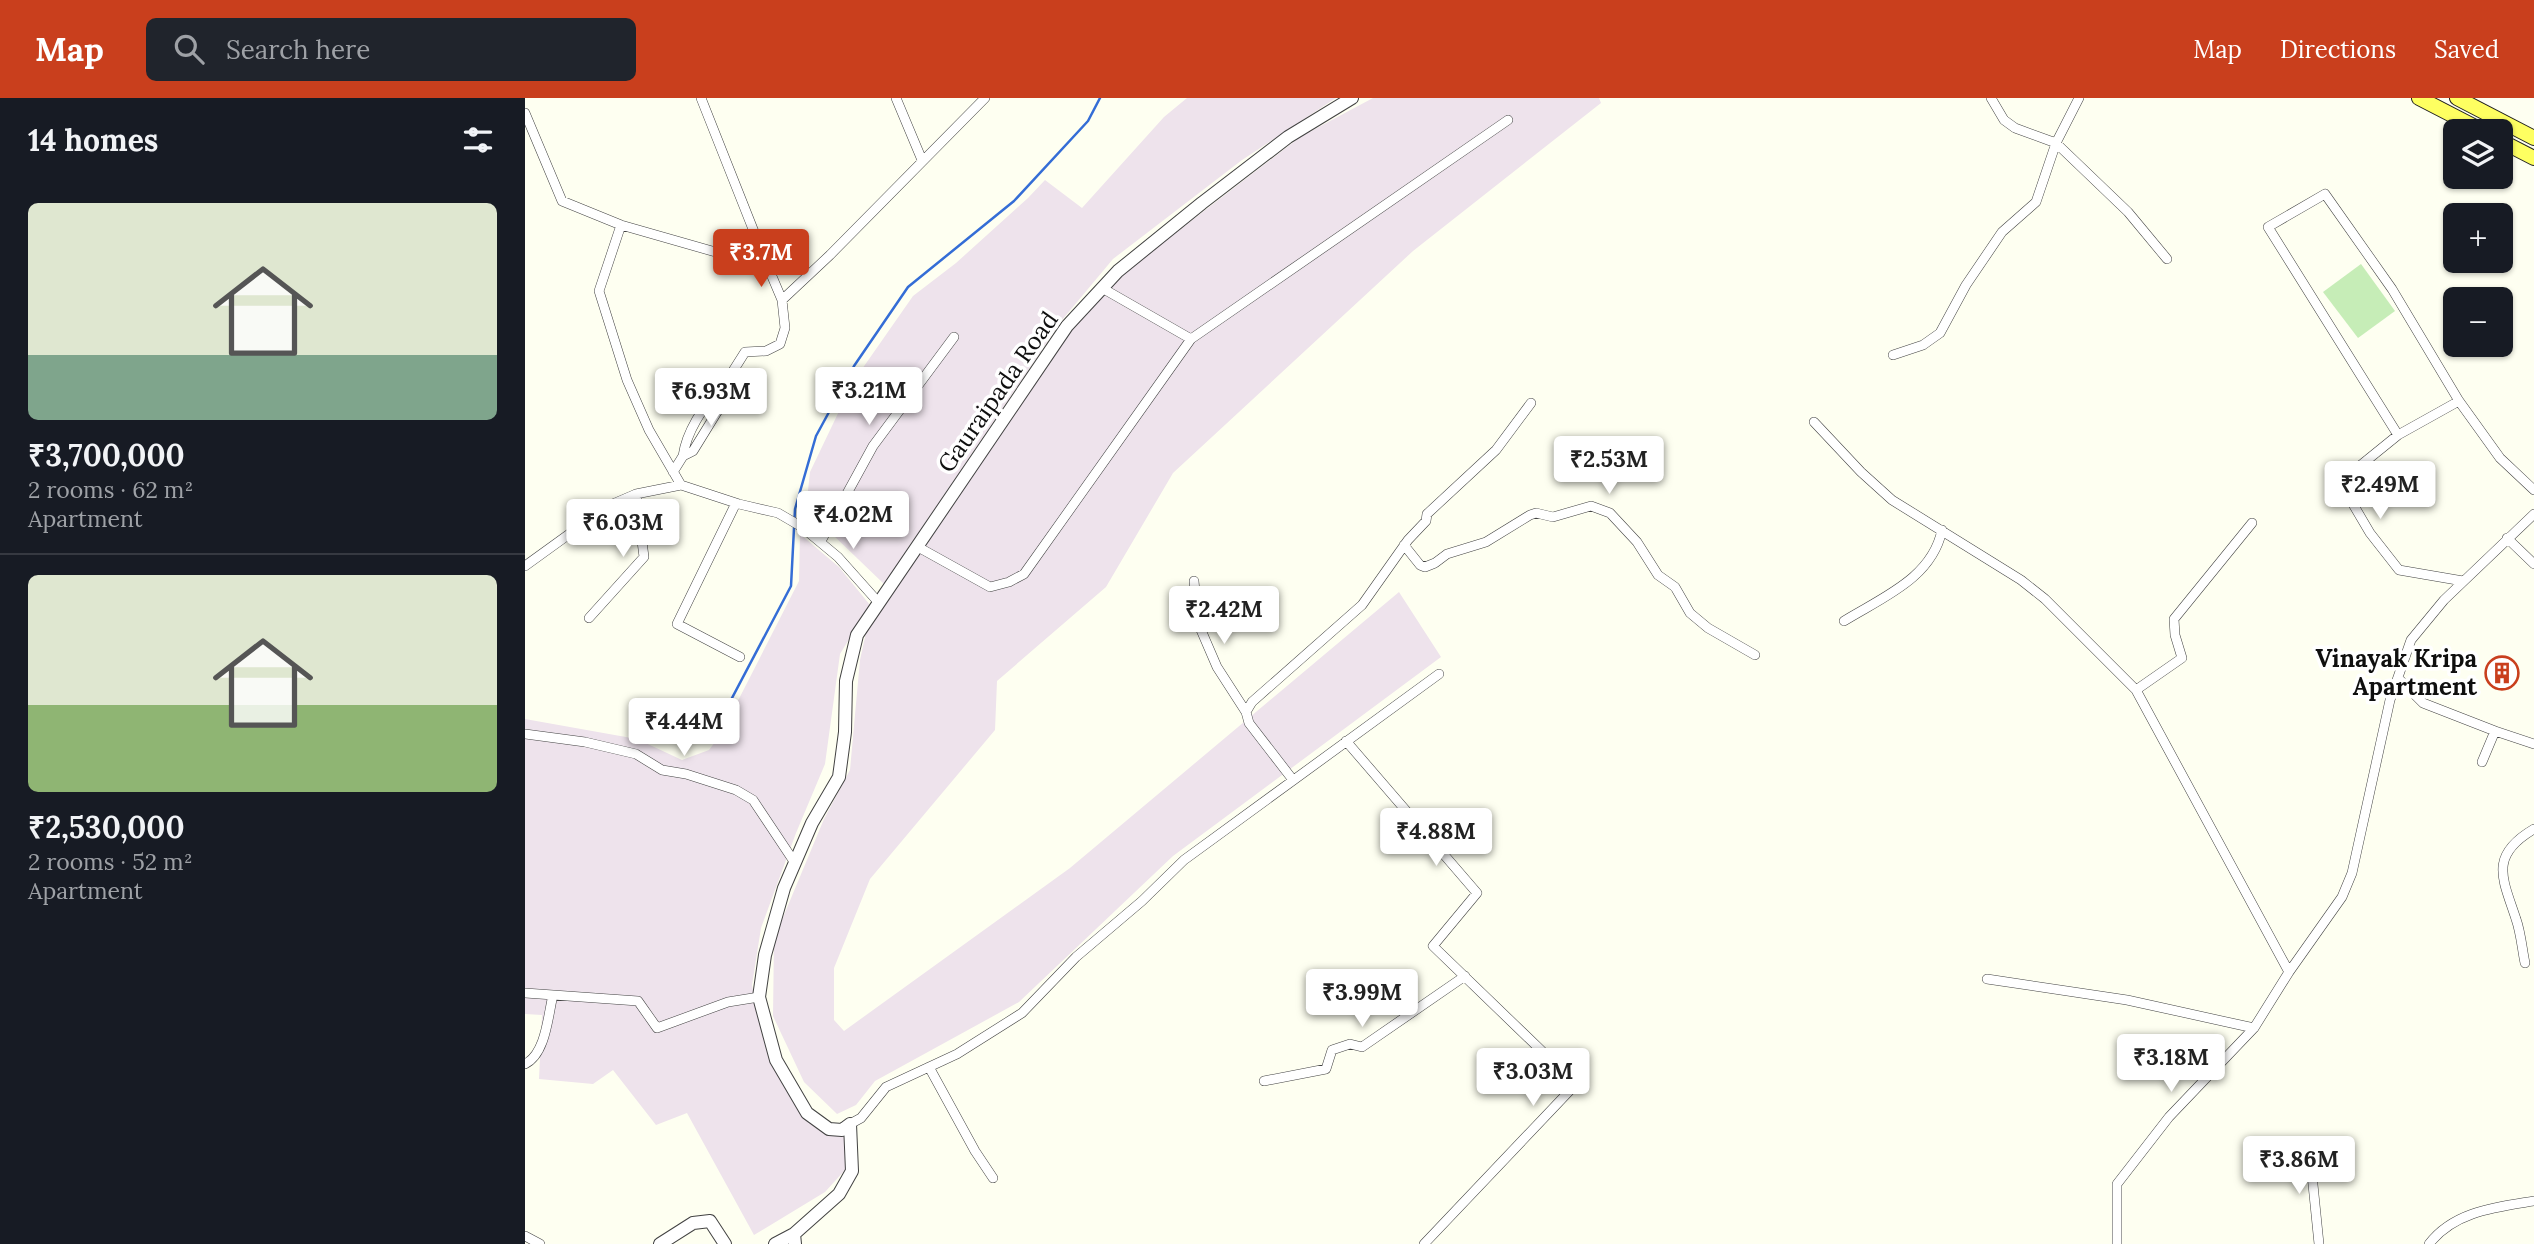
<!DOCTYPE html>
<meta charset="utf-8">
<style>
body{margin:0;font-family:Lora,serif;background:#20242c;color:#f1f3f6;height:100vh;display:flex;flex-direction:column;font-size:26px;white-space:nowrap}
*{box-sizing:border-box;margin:0}
p{font-size:23px;color:#9ea1a6}
.icon{flex:none;width:38px;height:38px;fill:none;stroke:currentColor;stroke-width:2;stroke-linecap:round;stroke-linejoin:round}
.map{position:relative;flex:1;overflow:hidden}
.details{display:flex;flex-direction:column;background:#171b24;width:525px}
.details>*{flex:none}
.buttons{position:absolute;left:1918px;top:21px;display:grid;gap:14px}
.buttons a{display:grid;place-items:center;width:70px;height:70px;border-radius:10px;background:#171b24;box-shadow:0 2px 5px #0004;font-size:35px}
.price{position:absolute;translate:-50% -60px;padding:0 16px;border-radius:7px;background:#fff;color:#222;font-size:23px;line-height:46px;filter:drop-shadow(0 2px 4px #0008)}
.price::after{content:'';position:absolute;left:50%;top:42px;width:21px;height:16px;margin-left:-10px;background:inherit;clip-path:polygon(0 0,100% 0,50% 100%)}
.price.current{background:#c93f1d;color:#fff}
ul{padding:0;list-style:none}
li{display:grid;align-content:center;gap:14px;height:371px;padding:0 28px}
li+li{border-top:2px solid #363941}
li span{display:grid;place-items:center;height:217px;border-radius:10px;color:#555}
li>.icon{margin-inline-start:auto}
span .icon{width:126px;height:126px;fill:#fffc;stroke-width:1}
li b{font-size:30px}
h2{display:flex;justify-content:space-between;align-items:center;height:84px;padding:0 28px;font-size:30px}
header{display:flex;align-items:center;gap:42px;box-sizing:border-box;height:98px;padding:0 35px;background:#c93f1d;color:#fff}
header strong{font-size:33px}
nav{display:flex;gap:38px;margin-inline-start:auto;font-size:24px}
.search{width:490px;height:63px;background:#20242c;display:flex;align-items:center;gap:18px;box-sizing:border-box;padding:0 24px;border-radius:10px;color:#9ea1a6;font-size:26px}
main{display:flex;flex:1;min-height:0}
.map>svg:first-child{display:block}
</style>
<header>
<strong>Map</strong>
<div class="search"><svg class="icon" aria-label="search" viewBox="0 0 24 24"><circle cx="10" cy="10" r="6"/><path d="M15 15l6 6"/></svg>Search here</div>
<nav><a>Map</a><a>Directions</a><a>Saved</a></nav>
</header>
<main>
<section class="details">
<h2>14 homes<svg class="icon" aria-label="filters" viewBox="0 0 24 24"><path d="M4 7h16M4 17h16"/><circle cx="9" cy="7" r="2"/><circle cx="15" cy="17" r="2"/></svg></h2>
<ul>
<li><span style="background:linear-gradient(#dfe7d0 70%,#7fa58c 0)"><svg class="icon" aria-label="home" viewBox="0 0 24 24"><path d="M3 11l9-7 9 7M6 9v11h12V9"/></svg></span><div><b>₹3,700,000</b><p>2 rooms · 62 m²</p><p>Apartment</p></div></li>
<li><span style="background:linear-gradient(#dfe7d0 60%,#8fb573 0)"><svg class="icon" aria-label="home" viewBox="0 0 24 24"><path d="M3 11l9-7 9 7M6 9v11h12V9"/></svg></span><div><b>₹2,530,000</b><p>2 rooms · 52 m²</p><p>Apartment</p></div></li>
</ul>
</section>
<div class="map">
<svg width="2009" height="1146" viewBox="0 0 2009 1146">
<rect width="100%" height="100%" fill="#fefff1"/>
<path fill="#eee3ec" d="M662,0H811L717,62L588,161L537,222L359,486L281,411L285,374L328,284L388,198L431,165L503,100L520,82L557,110L639,19Z
M848,0H1074L1076,5L888,153L648,375L581,489L472,583L470,632L345,781L309,870V922L319,933L545,770L874,494L916,559L648,758L494,904L350,983L331,1007L312,1016L279,984L248,918L249,841L299,721L325,672L335,562L342,530L551,222L596,177L775,39Z
M275,436L314,469L345,507L315,556L300,666L271,735L236,830L227,887L237,937L274,1010L320,1037V1072L300,1094L229,1137L162,1015L131,1027L88,972L68,986L14,981L17,917L0,916V621L112,641L157,662L184,652L196,636L274,483Z"/>
<path fill="#c6edb7" d="M1836,166L1870,213L1833,240L1798,194Z"/>
<g fill="none" stroke-linecap="round" stroke-linejoin="round">
<path stroke="#346dd6" stroke-width="2.5" d="M187,638L266,488L270,411L291,338L329,268L383,189L489,103L563,23L575,0"/>
<defs>
<path id="minor" d="M371,0L397,62
M1466,0L1479,22L1490,30L1531,45L1603,114L1642,161
M0,15L37,103L96,127L74,193L102,282L124,332L156,387L214,406L253,415L277,429L313,459L354,505
M96,127L243,169L176,0
M243,169L257,202
M577,190L666,241
M1368,257L1398,247L1415,235L1441,187L1477,134L1511,104L1531,45L1554,0
M1934,303L1873,337L1743,129L1800,96L1867,191L1934,303L1975,360L2009,392
M1289,324L1336,374L1367,402L1496,482L1520,501L1611,592L1764,874
M1873,337L1815,384L1845,435L1874,472L1938,483
M158,358C161,336 178,306 196,292
M148,374L158,358L168,353L197,306L196,292L220,254L241,253L255,246L260,230L257,202L305,157L460,0
M211,405L152,526L215,559
M1982,440L2009,466
M296,443L348,348L429,239
M879,447L895,467L900,469L910,465L922,456L961,444L1005,417L1011,415L1028,419L1066,408L1085,415L1112,444L1133,477L1150,489L1165,515L1183,530L1230,557
M393,449L465,489L484,484L499,476L666,241L983,22
M0,468L83,408L111,396L156,387
M669,483L673,525L692,569L721,614
M64,520L119,459L111,396
M1319,523C1358,499 1407,480 1417,432
M1873,580L1898,605L1970,633L1957,664
M1611,592L1657,560L1650,537L1649,521L1727,425
M1970,633L2009,646
M0,636L60,644L111,656L137,672L161,676L211,692L228,702L270,765
M821,643L952,795L908,848L1051,986L899,1146
M768,682L724,625L721,614L727,604L837,507L883,442L901,423L902,416L971,352L1006,305
M2000,865C1997,851 1996,835 1991,821C1978,781 1963,758 2009,731
M1462,881L1602,902L1729,930
M0,895L113,903L132,930L203,904L234,899
M0,966C21,956 23,917 28,897
M404,969L450,1053L468,1080
M739,983L801,971L807,952L825,946L837,949L940,878
M325,1026L336,1020L361,989L432,956L497,915L551,859L617,803L659,762L914,576
M1784,1047L1794,1146
M0,1138L15,1146
M1592,1146V1086L1644,1019L1729,930L1764,874L1817,799L1827,775L1865,602L1886,542L1919,502L2009,416
M1904,1146C1929,1113 1972,1109 2009,1103"/>
<path id="tertiary" d="M135,1146L168,1125L185,1123L200,1146
M250,1146L269,1136
M270,1146L269,1136L314,1096L327,1073L325,1026L317,1032L304,1031L282,1015L251,962L234,899L240,857L259,790L287,725L314,679L320,634L321,583L332,537L542,228L593,173L677,105L763,39L827,0"/>
<path id="primary" d="M1894,0L1958,33
M1932,0L2009,40
M1976,43L2009,60"/>
</defs>
<use href="#minor" stroke="#424242" stroke-width="10"/>
<use href="#tertiary" stroke="#424242" stroke-width="14"/>
<use href="#primary" stroke="#202020" stroke-width="16"/>
<use href="#minor" stroke="#fff" stroke-width="9"/>
<use href="#tertiary" stroke="#fff" stroke-width="12"/>
<use href="#primary" stroke="#feff61" stroke-width="14"/>
</g>
<defs>
<symbol id="building-ring" viewBox="-11 -11 22 22"><circle r="9.5" fill="#fff" stroke="#c93f1d" stroke-width="1.5"/><path d="M-4-6H4V6H1V3H-1V6H-4ZM-2.5-4.3h1.7v1.8h-1.7ZM.8-4.3h1.7v1.8H.8ZM-2.5-1h1.7V.8h-1.7ZM.8-1h1.7V.8H.8Z" fill="#c93f1d"/></symbol>
</defs>
<g fill-rule="evenodd">
<use href="#building-ring" x="1958" y="556" width="38" height="38"/>
</g>
<g text-anchor="middle" stroke-width="7" stroke-linejoin="round" paint-order="stroke">
<g font-size="24" fill="#0f0f0f" stroke="#fff">
<text transform="translate(473 294) rotate(-55)" y="8">Gauraipada Road</text>
</g>
<g font-size="24" font-weight="bold" fill="#0f0f0f" stroke="#fff" text-anchor="end">
<text x="1952" y="569">Vinayak Kripa<tspan x="1952" dy="28">Apartment</tspan></text>
</g>
</g>
</svg>
<div class="buttons">
<a><svg class="icon" aria-label="layers" viewBox="0 0 24 24"><path d="M12 4l9 5-9 5-9-5zM3 14l9 5 9-5"/></svg></a>
<a>+</a>
<a>−</a>
</div>
<b class="price current" style="left:236px;top:191px">₹3.7M</b>
<b class="price" style="left:344px;top:329px">₹3.21M</b>
<b class="price" style="left:186px;top:330px">₹6.93M</b>
<b class="price" style="left:1084px;top:398px">₹2.53M</b>
<b class="price" style="left:1855px;top:423px">₹2.49M</b>
<b class="price" style="left:328px;top:453px">₹4.02M</b>
<b class="price" style="left:98px;top:461px">₹6.03M</b>
<b class="price" style="left:699px;top:548px">₹2.42M</b>
<b class="price" style="left:159px;top:660px">₹4.44M</b>
<b class="price" style="left:911px;top:770px">₹4.88M</b>
<b class="price" style="left:837px;top:931px">₹3.99M</b>
<b class="price" style="left:1646px;top:996px">₹3.18M</b>
<b class="price" style="left:1008px;top:1010px">₹3.03M</b>
<b class="price" style="left:1774px;top:1098px">₹3.86M</b>
</div>
</main>
